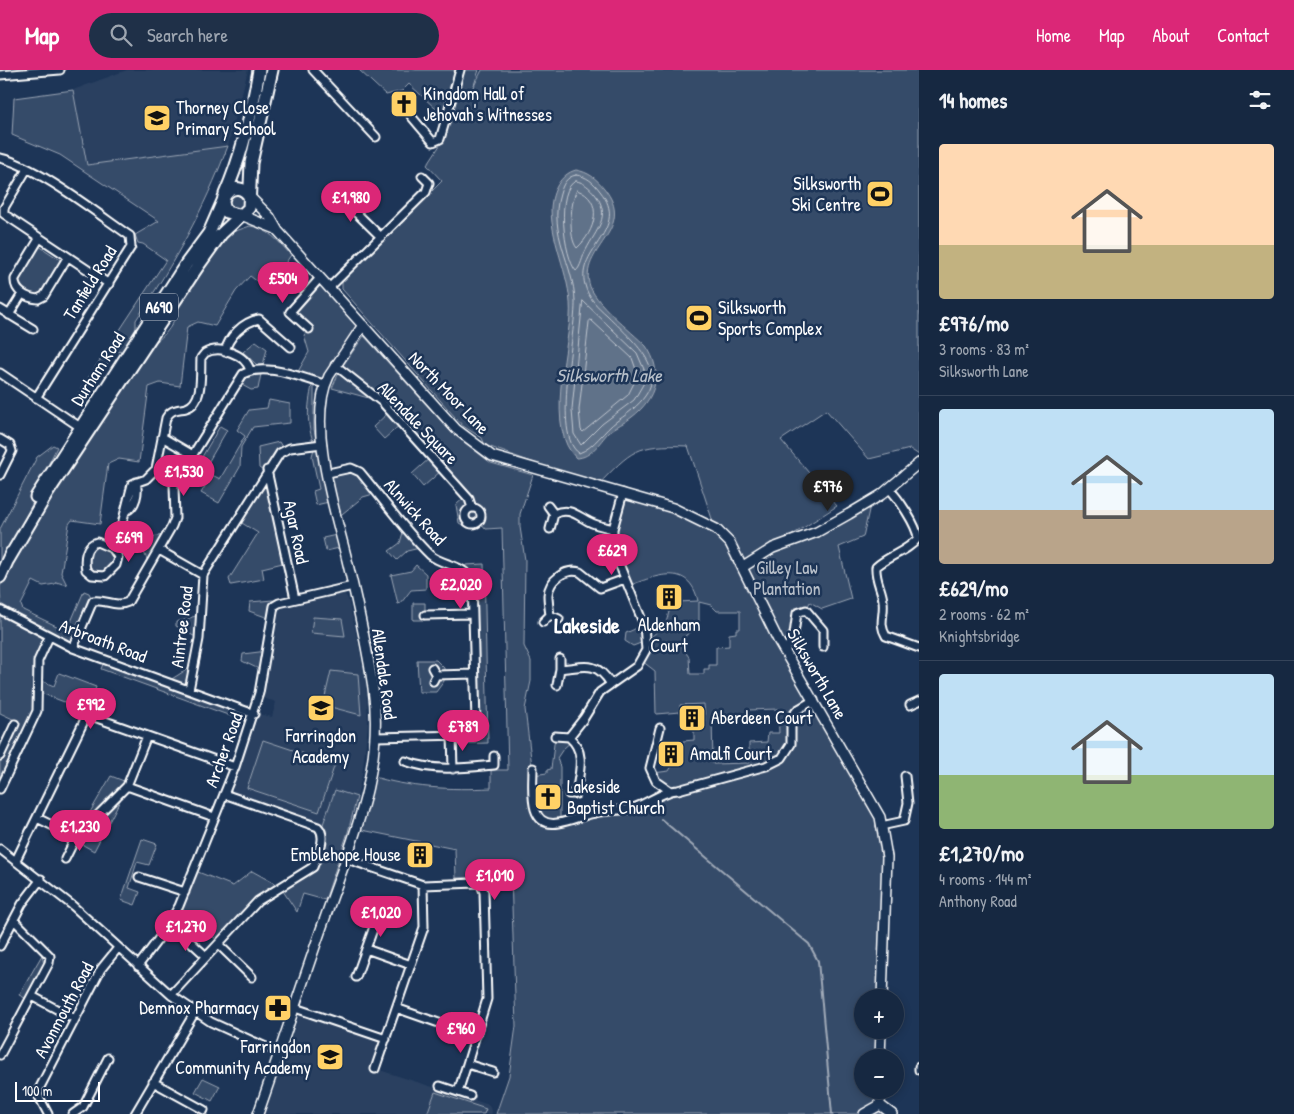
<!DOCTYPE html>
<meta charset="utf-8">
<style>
body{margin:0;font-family:"Patrick Hand",sans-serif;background:#1f3048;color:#f1f3f6;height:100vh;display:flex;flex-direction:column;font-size:19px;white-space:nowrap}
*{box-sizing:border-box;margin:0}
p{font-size:16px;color:#9ea6b1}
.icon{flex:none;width:28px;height:28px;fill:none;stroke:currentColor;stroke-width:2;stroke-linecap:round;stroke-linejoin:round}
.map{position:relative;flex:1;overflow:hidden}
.sheet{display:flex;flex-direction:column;background:#162841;width:375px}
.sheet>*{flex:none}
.tools{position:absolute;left:854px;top:919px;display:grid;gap:10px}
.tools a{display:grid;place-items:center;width:50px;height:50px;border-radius:50%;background:#162841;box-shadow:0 2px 8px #0003,0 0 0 1px #35445a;font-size:25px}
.scale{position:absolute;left:15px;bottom:12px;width:85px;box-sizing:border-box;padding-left:5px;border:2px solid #fff;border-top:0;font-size:14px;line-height:18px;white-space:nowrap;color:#fff;-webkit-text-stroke:4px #1d3557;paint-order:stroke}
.price{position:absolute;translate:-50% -42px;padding:0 11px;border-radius:18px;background:#db2777;color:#fff;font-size:16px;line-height:32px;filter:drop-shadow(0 1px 2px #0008)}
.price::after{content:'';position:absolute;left:50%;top:30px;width:15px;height:11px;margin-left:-8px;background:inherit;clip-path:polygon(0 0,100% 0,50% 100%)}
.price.on{background:#222;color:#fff}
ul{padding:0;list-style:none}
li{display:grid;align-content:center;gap:10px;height:265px;padding:0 20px}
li+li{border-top:1px solid #35445a}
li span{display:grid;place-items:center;height:155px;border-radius:5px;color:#555}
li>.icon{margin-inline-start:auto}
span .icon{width:90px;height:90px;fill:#fffc;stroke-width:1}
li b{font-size:21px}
h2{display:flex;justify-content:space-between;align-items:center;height:60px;padding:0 20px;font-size:21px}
header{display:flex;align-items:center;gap:30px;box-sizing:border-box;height:70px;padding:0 25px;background:#db2777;color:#fff}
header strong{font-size:24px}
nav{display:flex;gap:28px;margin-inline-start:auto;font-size:18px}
.search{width:350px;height:45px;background:#1f3048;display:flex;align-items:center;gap:12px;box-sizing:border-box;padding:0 18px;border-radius:28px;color:#9ea6b1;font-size:19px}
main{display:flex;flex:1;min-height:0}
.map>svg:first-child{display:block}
</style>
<header>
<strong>Map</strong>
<div class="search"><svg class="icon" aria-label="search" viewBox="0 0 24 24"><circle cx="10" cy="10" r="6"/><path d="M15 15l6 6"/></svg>Search here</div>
<nav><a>Home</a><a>Map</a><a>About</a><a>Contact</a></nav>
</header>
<main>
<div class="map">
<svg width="919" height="1044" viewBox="0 0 919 1044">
<rect width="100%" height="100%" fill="#1d3557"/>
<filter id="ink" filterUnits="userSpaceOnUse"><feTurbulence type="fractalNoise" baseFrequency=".02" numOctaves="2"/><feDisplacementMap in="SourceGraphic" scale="10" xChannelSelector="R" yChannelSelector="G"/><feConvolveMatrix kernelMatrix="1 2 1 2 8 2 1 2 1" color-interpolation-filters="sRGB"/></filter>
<g filter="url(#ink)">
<path fill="#2a4161" d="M127,0H248L228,76L87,96L73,20Z
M343,522L348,529L360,581L366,611L368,654L362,705L357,727L335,720L324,754L234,722L232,718L259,644L272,647L276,632L263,628L279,539Z
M300,943L381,972L373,998L489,1035L492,1044H264Z"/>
<path fill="#364b69" stroke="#9aa5b4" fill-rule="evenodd" d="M359,0H479L473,18L482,0H919V385L910,379L869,389L826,340L781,370L837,436L763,484L817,462L871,431L863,467L839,477L851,529L822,539L810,532L806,540L797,543L785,582L880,747L887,787L882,927L862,928V960H881L880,987L862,988V1020H880V1035L892,1044H496L509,1006L516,956L511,806L456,808L455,779L357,759L371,706C410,718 450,720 491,718V700H508L502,458L486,459L481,453L468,458L459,453L456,435L466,426L442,400L423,417L412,404L431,387L401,354L384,369L373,357L390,341L383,332L332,318L341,298L364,266L451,362L491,393L533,405L520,444V457L525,490L524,576L531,591V611L525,639L533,705L547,703V700L551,699L555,666L573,670L563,679L557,688L560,697V753L597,742L625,741L669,720L653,703L669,701L673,694L677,693V688H684L683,671L694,670V658L701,657V652H705L704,634L680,635V642L656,644L655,601L642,591L646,571L633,576L625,571L626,563L644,555L647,571L666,553L670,538L677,537L678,532L698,531C689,491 655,506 628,516L613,479L623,423L715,458L688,376C636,374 632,380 597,416L485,375L482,368L463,356L342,219V211L442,111L427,95L444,69L449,51L409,14L402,21L386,25ZM699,532L711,535L717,541H740V559H736V563L729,564V576L716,577V595H709V599H704V604H690L689,587L681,576L686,565L699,557ZM778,639L779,663H768L767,672L749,673V693L713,694L712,648L748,647V640Z
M73,20L87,95L228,76C203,142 175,191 136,250V263L122,281L115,282L83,331L77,325L166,190L143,174L138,173L135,165L159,151L60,85L12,65L14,28Z
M229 132a7 7 0 1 1 14 0a7 7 0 1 1-14 0Z
M250,156C268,158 279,172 291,185L267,219L250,206L236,221L215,256L198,252L187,257L180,316L160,313L149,317L139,392L119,389L108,394L100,454L72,450L69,454L61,503L67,515L56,512L55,514L43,516L33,511L21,535L23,540L67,561L84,521L89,523L93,531L73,578L15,548L17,543L1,534L0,517L34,449L151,275C167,265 175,254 178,235L227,164Z
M39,176L62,191L40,225H33L19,216L18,209Z
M320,208L363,255L325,314L314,311V359L325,418L328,403L351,398L377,423L363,427L337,448L333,431L316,435L313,421L319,419L312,386L315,375C305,354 308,334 313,311L295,307L309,282L304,265L309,259L290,242Z
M256,271L267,279L263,295H257L243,282Z
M254,303L261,304L258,319L251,320L240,314L244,308Z
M269,330L290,334V353L253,357L241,377L240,397L219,433L201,423L212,405L220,409L245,366L237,360L249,340L267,338Z
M220,356L227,360L206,396L199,392Z
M279,372L284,380L266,403L259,398L258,377Z
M53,375L57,377L48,395L51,397L0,497V459L37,387Z
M258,415L271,416L287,492L262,498L264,509L231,515L229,509L258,463L237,450Z
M405,455L424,477L407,481L397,490L389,481L400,473Z
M137,460L149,467L167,465L150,496L142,478L130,472Z
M341,464L344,477L326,481L323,468Z
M98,474L114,482L116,491L108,503H94L89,499L90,479Z
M484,494L488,673L452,674V665H464L476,652L472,511L463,500L466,495Z
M416,495L426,504V519L411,520L401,533L398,534L391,505L411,501Z
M273,530L279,533L271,549L249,541L250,532Z
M413,533H425V550H413Z
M0,543L41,565L43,573L37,609L54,616L59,603L96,617L88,641L38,622L39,633L0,719V686L17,651L0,643Z
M202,544L199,569L176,556V552Z
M313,547L342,549L345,566L311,563Z
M267,581L263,601L242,591L243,584Z
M105,589L167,612L194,595L189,620L254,644L250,653L101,599Z
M417,590H436L444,598V611L436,622H419Z
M331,601L358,604L361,645L323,635Z
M263,670L335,694L319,742L247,718Z
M111,706L129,713L94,781L74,770Z
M335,720L357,727L348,762L325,830L303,824L297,842L281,818L258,831L219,872L179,836L193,800L233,816L252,801L281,817L313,797L321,760Z
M142,769L157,774L149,795L137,792L129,818L140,822L135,835L121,830Z
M42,885L44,895L25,928L19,925Z
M203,1008L220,1016L212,1031L195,1022Z
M435,1022L486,1039L484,1044H427Z"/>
<path fill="#617289" stroke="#a0aab8" d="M576,100C588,102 596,108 604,118C637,159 581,177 589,213C593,232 631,261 646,276C664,301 656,329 632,347C625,353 616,356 609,362C599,372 592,388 576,388C546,359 567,285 570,247C573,210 551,176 551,138C552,122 560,104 576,100Z"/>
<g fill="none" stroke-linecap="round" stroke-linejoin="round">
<path stroke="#c0c7d0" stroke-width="1" d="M576,105C587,106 594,113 600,121C631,159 575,179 585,215C588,228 598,237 607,245C647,284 679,310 617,351C604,360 594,378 579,383C552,366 576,263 575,231C574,195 548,163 560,124C563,114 566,107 576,105Z
M576,111C584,112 590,118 595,124C612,146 596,160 586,180C582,187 581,197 576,201C564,188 555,118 576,111Z
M577,120C605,130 595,162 577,178C568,168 570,131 577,120Z
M583,231L637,283L646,304L645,311L634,330L602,354L581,375L574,364L572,340Z
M591,250L632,288L638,305L628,325L583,362L581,360L579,340L589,252Z"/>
<path stroke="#a0aab8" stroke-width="2" d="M661,749L809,874L818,891L832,1044"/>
<defs>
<path id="minor" d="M313,0L376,67
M0,5L60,0
M411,46L433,72L440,69L460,0
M0,88C35,95 98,144 130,166L131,177L36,328
M27,99L4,138V144L109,214
M337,124L381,167
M39,169L15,209C14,221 26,228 38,229L44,226L67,188
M329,218L426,122L429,113L422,106
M0,239L33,259
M9,245L22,224
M309,259L290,242L320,208
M225,282C228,267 243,252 259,249L291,277
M335,295L382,332L469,429L472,438
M0,303L80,357
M162,367L193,385
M0,369L10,375L12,381L0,405
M267,400L295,529
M328,403L351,398L360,402C381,427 407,463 430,485C443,496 464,494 472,511L476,652L472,659L464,665L375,667
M889,419C898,427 917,456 918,468C907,482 889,485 876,497C875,510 882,519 883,531C885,545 878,553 886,566L919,578
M548,436L554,444
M465 446a8 8 0 1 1 16 0a8 8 0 1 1-16 0Z
M126,441C136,437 139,422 136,412
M550,459L554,444C570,436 578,447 592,453C599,456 606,457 613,459
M97,472L113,479L118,487L116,495L105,506L92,505L86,500C84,489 85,475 97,472Z
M110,477L122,454L132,414L146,409L156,399L166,348C171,339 176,340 186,338C204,333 200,303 201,288L205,283C220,275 245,284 250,300
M159,480L203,505
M0,540L73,578L254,644
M425,545L472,544
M550,545C549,538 548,531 548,525C549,510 565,498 580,502L600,518L625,509
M543,552L550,545L559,549
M73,578L93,531C106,529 115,538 128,532L172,456L175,448L174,415L243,304C266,292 301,308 325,314
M785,582L794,564L797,543L806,540L823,560V577
M560,589V599
M432,598L436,605L433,611
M436,605L474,604
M557,615L560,599C584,597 596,590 610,613
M189,620L199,569L203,505L280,383L290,378L322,374
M910,635L919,631
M660,658L650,698L656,711L669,720
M452,665L453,699
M555,666L569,667
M0,686L15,654
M405,691C434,702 464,698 494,695V686
M533,698C533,718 527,758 558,753C571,751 583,745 595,743C609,739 622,742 636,737C649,732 666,720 678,720L766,696L782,688L791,674V648L797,640L814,630
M127,716L214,747
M0,719L37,641L38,591L49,567
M569,724H576C579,703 587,682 569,667L584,648L600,622L637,596L646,580L644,555L613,479V459L623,423
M37,748L76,767
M881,756L904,751L908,733L905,706
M0,779L73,836L171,925L211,952L279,983
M65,789L76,767L127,716L147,666
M347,789L423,815L477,813L481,815L484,822L487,929L467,994
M16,790L84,651L94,647L235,697
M139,807L185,822
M181,863L206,886
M218,874L252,907
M0,876L22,834L41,809
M366,879L411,895
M138,896L163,863L179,836L235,697L259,623L274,536L279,533L353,516
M356,907L376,851
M171,925L258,831L313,797C317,786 328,767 318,757L224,724
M32,926L75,949
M295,938L386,969
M396,938L476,966
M0,985L49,893L50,886L14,850
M919,997V1000
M375,999L424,857L423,815
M153,1012L204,1040
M440,1016L470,1026
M458,1022L467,994L493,1002
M48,1044L37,1023L101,899L118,878
M73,1044L83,1037L108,988
M135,1044L195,942"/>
<path id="tertiary" d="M250,127L270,147L278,161L456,359L492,386L673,438L716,459L730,473L778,570L880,747L887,787L882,928
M241,145L276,159
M743,497L773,478L817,462L849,444L881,425L919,393
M880,988L881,960
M880,1020V1035L892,1044
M258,1044C281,979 302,913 325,848C351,773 385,699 373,618C367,575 357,532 347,490C335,440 306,353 329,306L363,255
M864,1044L880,1035"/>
<path id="trunk" d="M225,124C242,86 252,42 259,0
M239,145L227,142C214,126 237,108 249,126
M36,427L186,194L209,163L223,131
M8,490L48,422L198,196L221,164L249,138L251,93L272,0
M0,507L11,483"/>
</defs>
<use href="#minor" stroke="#fff" stroke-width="11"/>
<use href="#tertiary" stroke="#fff" stroke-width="12"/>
<use href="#trunk" stroke="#fff" stroke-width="15"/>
<use href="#minor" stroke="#1d3557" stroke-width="7"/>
<use href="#tertiary" stroke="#1d3557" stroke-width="9"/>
<use href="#trunk" stroke="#1d3557" stroke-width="11"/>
</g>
</g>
<defs>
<symbol id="church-square" viewBox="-11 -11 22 22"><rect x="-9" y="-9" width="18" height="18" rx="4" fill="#ffd166" stroke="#1d3557"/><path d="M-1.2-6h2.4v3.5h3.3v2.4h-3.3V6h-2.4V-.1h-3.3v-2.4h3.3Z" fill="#111"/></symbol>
<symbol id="school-square" viewBox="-11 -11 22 22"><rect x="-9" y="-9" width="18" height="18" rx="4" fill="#ffd166" stroke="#1d3557"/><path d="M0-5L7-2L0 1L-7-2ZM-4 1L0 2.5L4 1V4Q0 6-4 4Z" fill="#111"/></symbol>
<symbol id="stadium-square" viewBox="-11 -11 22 22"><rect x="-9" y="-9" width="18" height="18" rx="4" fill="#ffd166" stroke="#1d3557"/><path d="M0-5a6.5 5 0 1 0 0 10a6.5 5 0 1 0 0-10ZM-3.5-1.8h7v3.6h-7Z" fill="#111"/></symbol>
<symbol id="building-square" viewBox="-11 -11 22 22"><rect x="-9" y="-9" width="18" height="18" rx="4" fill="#ffd166" stroke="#1d3557"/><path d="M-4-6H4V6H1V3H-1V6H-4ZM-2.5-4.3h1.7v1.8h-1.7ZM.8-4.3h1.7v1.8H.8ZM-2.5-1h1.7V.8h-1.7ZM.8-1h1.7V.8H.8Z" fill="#111"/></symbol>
<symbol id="pharmacy-square" viewBox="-11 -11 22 22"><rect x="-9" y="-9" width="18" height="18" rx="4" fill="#ffd166" stroke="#1d3557"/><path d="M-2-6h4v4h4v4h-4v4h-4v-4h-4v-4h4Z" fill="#111"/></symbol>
</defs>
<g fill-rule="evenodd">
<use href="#church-square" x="388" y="18" width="32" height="32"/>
<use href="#school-square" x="141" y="32" width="32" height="32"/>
<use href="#stadium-square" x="864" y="108" width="32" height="32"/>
<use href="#stadium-square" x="683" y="232" width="32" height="32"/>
<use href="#building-square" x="653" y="511" width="32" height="32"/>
<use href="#school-square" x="305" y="622" width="32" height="32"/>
<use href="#building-square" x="676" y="632" width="32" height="32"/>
<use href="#building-square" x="655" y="668" width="32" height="32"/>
<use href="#church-square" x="532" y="711" width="32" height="32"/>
<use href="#building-square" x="404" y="769" width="32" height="32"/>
<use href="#pharmacy-square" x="262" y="922" width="32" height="32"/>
<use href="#school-square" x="314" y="971" width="32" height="32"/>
</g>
<g text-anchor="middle" stroke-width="5" stroke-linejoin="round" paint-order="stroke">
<rect fill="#1d3557" stroke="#bbc2cd" stroke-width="1" x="140" y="223.5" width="38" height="27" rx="4"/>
<g font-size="16" font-weight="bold" fill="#fff">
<text x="159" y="243">A690</text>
</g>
<g font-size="18" fill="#fff" stroke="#1d3557" text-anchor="start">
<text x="423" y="30">Kingdom Hall of<tspan x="423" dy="21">Jehovah's Witnesses</tspan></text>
<text x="176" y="44">Thorney Close<tspan x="176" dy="21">Primary School</tspan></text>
<text x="861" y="120" text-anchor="end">Silksworth<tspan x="861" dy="21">Ski Centre</tspan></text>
<text x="718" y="244">Silksworth<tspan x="718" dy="21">Sports Complex</tspan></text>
<text x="669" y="561" text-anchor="middle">Aldenham<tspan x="669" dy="21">Court</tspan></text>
<text x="711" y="654">Aberdeen Court</text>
<text x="321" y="672" text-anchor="middle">Farringdon<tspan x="321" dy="21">Academy</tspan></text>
<text x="690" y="690">Amalfi Court</text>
<text x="567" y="723">Lakeside<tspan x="567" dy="21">Baptist Church</tspan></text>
<text x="401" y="791" text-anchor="end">Emblehope House</text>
<text x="259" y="944" text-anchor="end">Demnox Pharmacy</text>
<text x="311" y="983" text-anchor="end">Farringdon<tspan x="311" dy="21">Community Academy</tspan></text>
</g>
<g font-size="18" fill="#fff" stroke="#1d3557">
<text transform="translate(90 213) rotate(-58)" y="6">Tanfield Road</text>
<text transform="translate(98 299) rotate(-57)" y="6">Durham Road</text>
<text transform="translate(449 323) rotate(46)" y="6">North Moor Lane</text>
<text transform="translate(418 353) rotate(46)" y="6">Allendale Square</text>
<text transform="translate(415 442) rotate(48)" y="6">Alnwick Road</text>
<text transform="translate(296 462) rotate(78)" y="6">Agar Road</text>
<text transform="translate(182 557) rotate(-83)" y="6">Aintree Road</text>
<text transform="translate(103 571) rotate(21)" y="6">Arbroath Road</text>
<text transform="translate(384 604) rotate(82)" y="6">Allendale Road</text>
<text transform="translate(817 604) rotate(60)" y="6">Silksworth Lane</text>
<text transform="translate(224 680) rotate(-70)" y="6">Archer Road</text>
<text transform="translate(64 940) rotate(-62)" y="6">Avonmouth Road</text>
</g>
<g font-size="18" fill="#b9c0ca" stroke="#1d3557">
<text x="787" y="504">Gilley Law<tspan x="787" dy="21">Plantation</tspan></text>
</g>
<g font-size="19" font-style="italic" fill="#b8c0ca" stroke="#1d3557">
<text x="609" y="312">Silksworth Lake</text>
</g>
<g font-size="22" font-weight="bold" fill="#fff" stroke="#1d3557">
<text x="587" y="563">Lakeside</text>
</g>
</g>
</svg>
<div class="tools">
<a>+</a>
<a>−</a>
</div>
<div class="scale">100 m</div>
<b class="price" style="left:351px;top:153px">£1,980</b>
<b class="price" style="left:283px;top:234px">£504</b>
<b class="price" style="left:184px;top:427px">£1,530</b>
<b class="price on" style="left:828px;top:442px">£976</b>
<b class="price" style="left:129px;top:493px">£699</b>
<b class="price" style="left:612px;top:506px">£629</b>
<b class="price" style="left:461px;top:540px">£2,020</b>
<b class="price" style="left:91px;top:660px">£992</b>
<b class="price" style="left:463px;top:682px">£789</b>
<b class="price" style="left:80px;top:782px">£1,230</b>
<b class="price" style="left:495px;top:831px">£1,010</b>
<b class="price" style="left:381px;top:868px">£1,020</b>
<b class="price" style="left:186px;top:882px">£1,270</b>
<b class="price" style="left:461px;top:984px">£960</b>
</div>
<section class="sheet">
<h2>14 homes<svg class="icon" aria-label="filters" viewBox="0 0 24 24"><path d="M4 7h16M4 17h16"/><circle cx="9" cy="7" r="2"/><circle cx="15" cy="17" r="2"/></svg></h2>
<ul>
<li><span style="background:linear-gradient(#ffd9b3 65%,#c2b280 0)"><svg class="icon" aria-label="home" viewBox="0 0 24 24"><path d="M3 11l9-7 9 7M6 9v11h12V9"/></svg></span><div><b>£976/mo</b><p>3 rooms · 83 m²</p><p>Silksworth Lane</p></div></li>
<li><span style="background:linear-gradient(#bfe0f5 65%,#b9a48a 0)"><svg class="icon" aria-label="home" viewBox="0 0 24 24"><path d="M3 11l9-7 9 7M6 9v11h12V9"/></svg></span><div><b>£629/mo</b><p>2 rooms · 62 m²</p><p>Knightsbridge</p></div></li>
<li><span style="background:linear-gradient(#bfe0f5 65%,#8fb573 0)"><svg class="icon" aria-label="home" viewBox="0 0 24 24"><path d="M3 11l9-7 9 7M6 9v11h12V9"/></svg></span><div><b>£1,270/mo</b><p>4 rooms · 144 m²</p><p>Anthony Road</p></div></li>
</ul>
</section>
</main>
